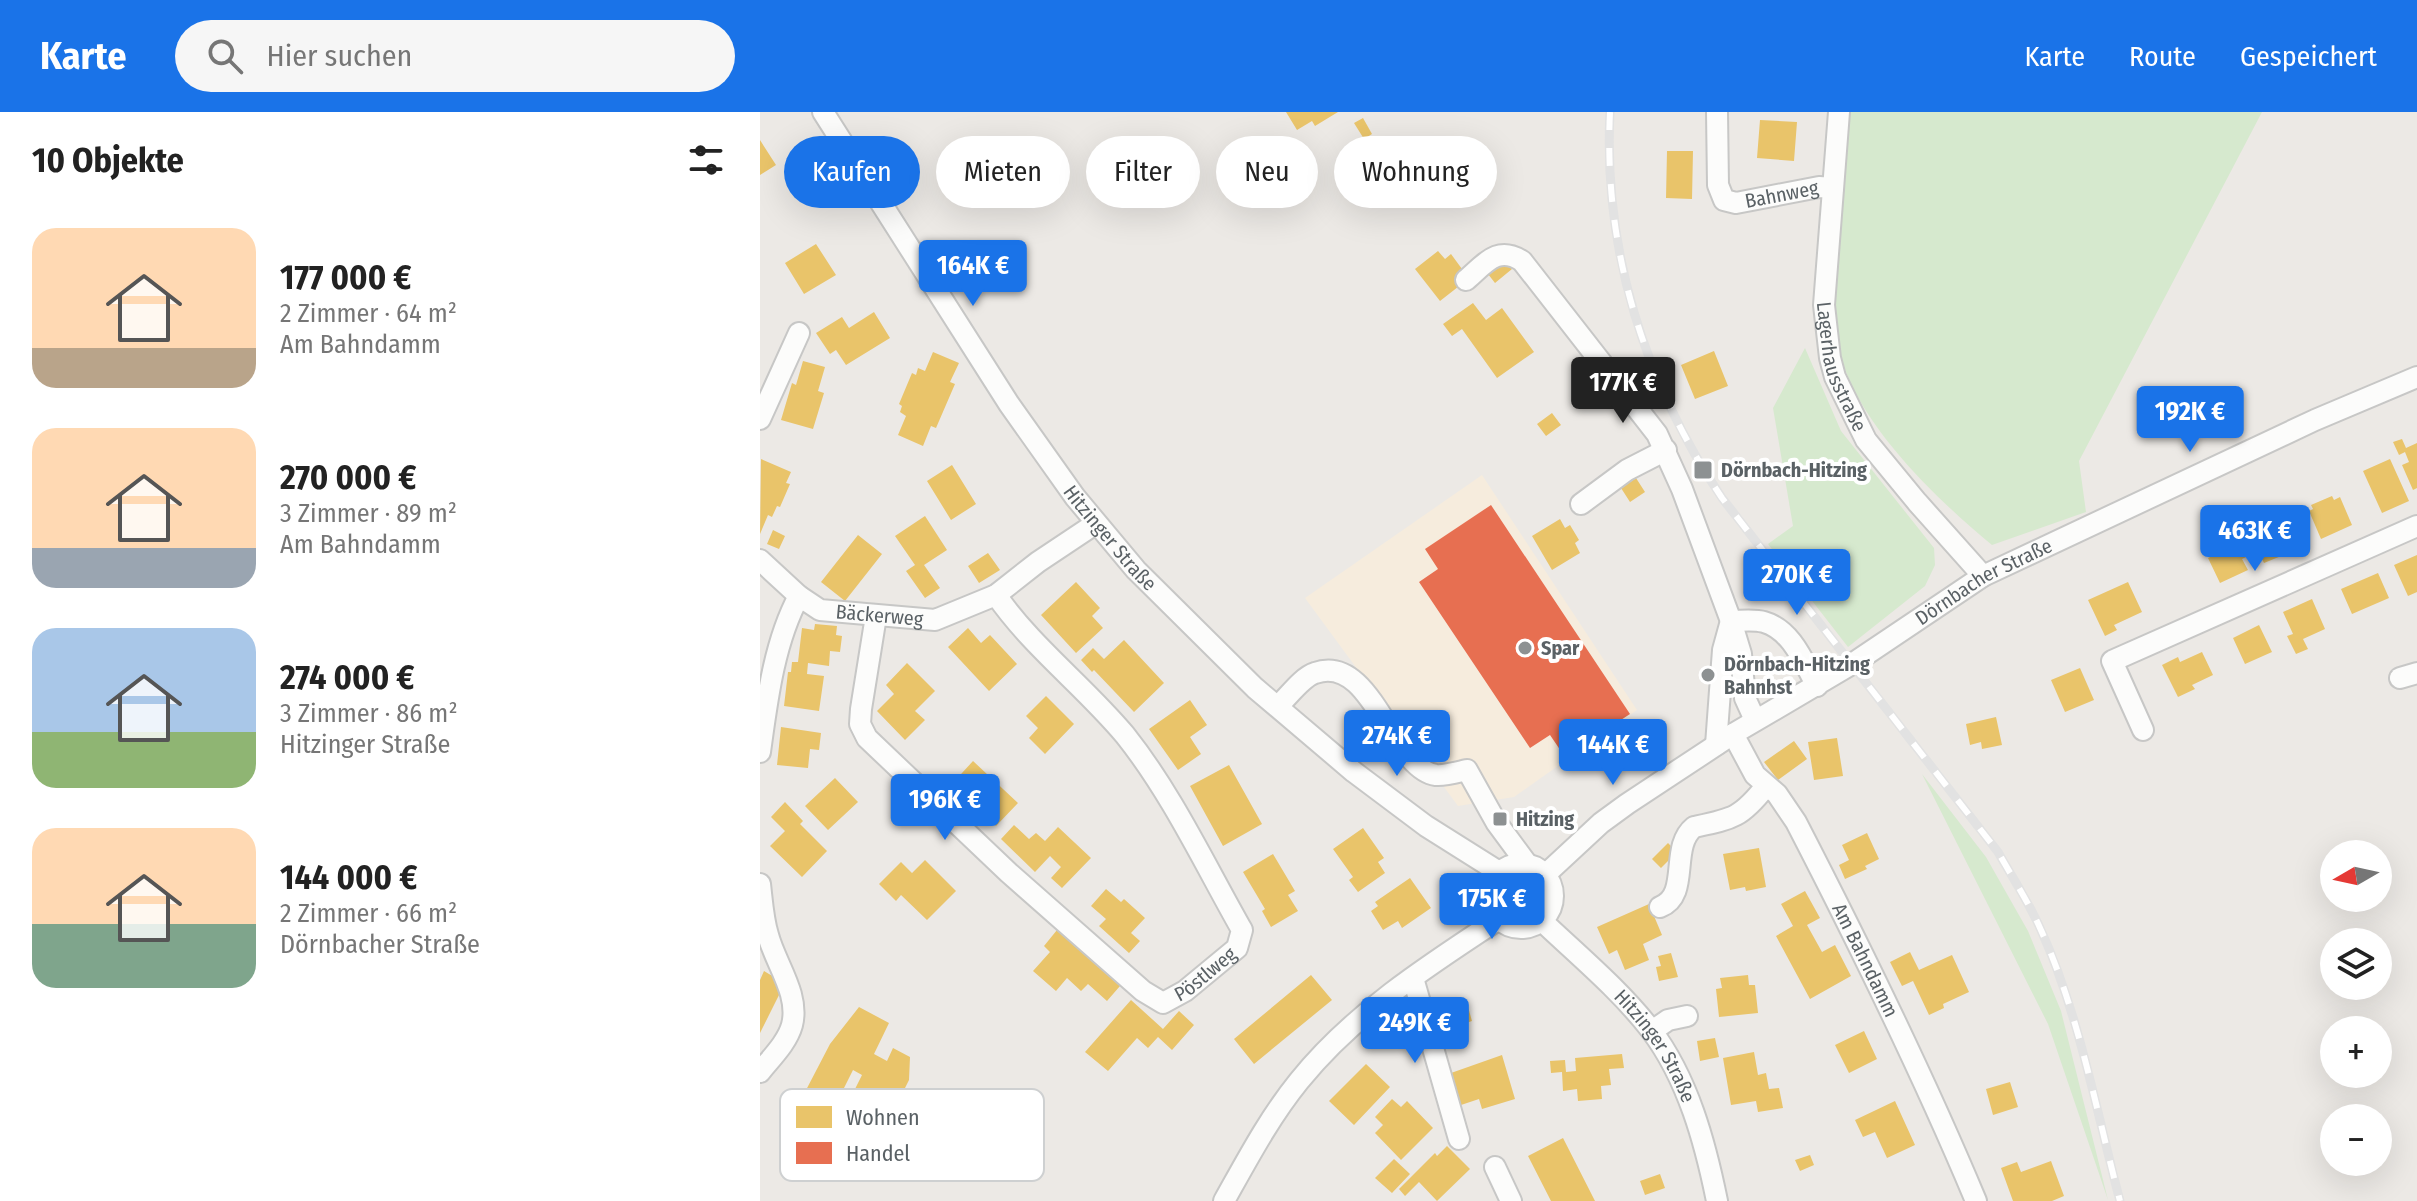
<!DOCTYPE html>
<html lang="de">
<meta charset="utf-8">
<style>
body{margin:0;font-family:"Fira Sans Condensed",sans-serif;background:#f6f6f6;color:#222;height:100vh;display:flex;flex-direction:column;font-size:30px;white-space:nowrap}
*{box-sizing:border-box;margin:0}
p{font-size:26px;color:#767676}
.icon{flex:none;width:44px;height:44px;fill:none;stroke:currentColor;stroke-width:2;stroke-linecap:round;stroke-linejoin:round}
.map{position:relative;flex:1;overflow:hidden}
.details{display:flex;flex-direction:column;background:#fff;width:760px}
.details>*{flex:none}
.guide{position:absolute;left:24px;top:24px;width:760px;height:72px;display:flex;gap:16px}
.needle{width:52px;rotate:261deg}
.fabs{position:absolute;left:1560px;top:728px;display:grid;gap:16px}
.fabs a{display:grid;place-items:center;width:72px;height:72px;border-radius:50%;background:#fff;box-shadow:0 8px 32px #0002;font-size:40px}
.price{position:absolute;translate:-50% -68px;padding:0 18px;border-radius:8px;background:#1a73e8;color:#fff;font-size:26px;line-height:52px;filter:drop-shadow(0 2px 4px #0008)}
.price::after{content:'';position:absolute;left:50%;top:48px;width:24px;height:18px;margin-left:-12px;background:inherit;clip-path:polygon(0 0,100% 0,50% 100%)}
.price.selected{background:#222;color:#fff}
ul{padding:0;list-style:none}
li{display:flex;align-items:center;gap:24px;height:200px;padding:0 32px}
li span{display:grid;place-items:center;flex:none;width:224px;height:160px;border-radius:24px;color:#555}
li>.icon{margin-inline-start:auto}
span .icon{width:96px;height:96px;fill:#fffc;stroke-width:1}
li b{font-size:34px}
h2{display:flex;justify-content:space-between;align-items:center;height:96px;padding:0 32px;font-size:34px}
.pill{padding:0 28px;border-radius:36px;background:#fff;box-shadow:0 8px 32px #0002;font-size:28px;line-height:72px}
.pill.selected{background:#1a73e8;color:#fff}
header{display:flex;align-items:center;gap:48px;box-sizing:border-box;height:112px;padding:0 40px;background:#1a73e8;color:#fff}
header strong{font-size:38px}
nav{display:flex;gap:44px;margin-inline-start:auto;font-size:28px}
.search{width:560px;height:72px;background:#f6f6f6;display:flex;align-items:center;gap:20px;box-sizing:border-box;padding:0 28px;border-radius:44px;color:#767676;font-size:30px}
main{display:flex;flex:1;min-height:0}
.map>svg:first-child{display:block}
</style>
<header>
<strong>Karte</strong>
<div class="search"><svg class="icon" aria-label="search" viewBox="0 0 24 24"><circle cx="10" cy="10" r="6"/><path d="M15 15l6 6"/></svg>Hier suchen</div>
<nav><a>Karte</a><a>Route</a><a>Gespeichert</a></nav>
</header>
<main>
<section class="details">
<h2>10 Objekte<svg class="icon" aria-label="filters" viewBox="0 0 24 24"><path d="M4 7h16M4 17h16"/><circle cx="9" cy="7" r="2"/><circle cx="15" cy="17" r="2"/></svg></h2>
<ul>
<li><span style="background:linear-gradient(#ffd9b3 75%,#b9a48a 0)"><svg class="icon" aria-label="home" viewBox="0 0 24 24"><path d="M3 11l9-7 9 7M6 9v11h12V9"/></svg></span><div><b>177 000 €</b><p>2 Zimmer · 64 m²</p><p>Am Bahndamm</p></div></li>
<li><span style="background:linear-gradient(#ffd9b3 75%,#9aa5b1 0)"><svg class="icon" aria-label="home" viewBox="0 0 24 24"><path d="M3 11l9-7 9 7M6 9v11h12V9"/></svg></span><div><b>270 000 €</b><p>3 Zimmer · 89 m²</p><p>Am Bahndamm</p></div></li>
<li><span style="background:linear-gradient(#a9c7e8 65%,#8fb573 0)"><svg class="icon" aria-label="home" viewBox="0 0 24 24"><path d="M3 11l9-7 9 7M6 9v11h12V9"/></svg></span><div><b>274 000 €</b><p>3 Zimmer · 86 m²</p><p>Hitzinger Straße</p></div></li>
<li><span style="background:linear-gradient(#ffd9b3 60%,#7fa58c 0)"><svg class="icon" aria-label="home" viewBox="0 0 24 24"><path d="M3 11l9-7 9 7M6 9v11h12V9"/></svg></span><div><b>144 000 €</b><p>2 Zimmer · 66 m²</p><p>Dörnbacher Straße</p></div></li>
</ul>
</section>
<div class="map">
<svg width="1657" height="1089" viewBox="0 0 1657 1089">
<rect width="100%" height="100%" fill="#ece9e5"/>
<path fill="#f6ecdd" d="M722,363L877,598L754,685L698,694L545,486Z"/>
<path fill="#d6e9ce" d="M1090,0H1502L1319,349L1326,400L1232,433C1174,385 1083,299 1076,220C1071,148 1084,72 1090,0Z
M1045,236L1081,319L1174,436L1175,453L1165,474L1088,535L1008,432L1033,414L1013,296Z
M1162,662L1226,745L1268,819L1301,899L1348,1088L1288,912Z"/>
<path fill="#e9c46a" d="M526,0H578L555,14L552,9L537,18Z
M603,6L612,22L604,27L594,11Z
M1000,8L1037,10L1034,49L997,46Z
M0,28L16,53L0,63Z
M907,39H933L932,87L906,86Z
M72,72L80,86L67,94L58,80Z
M56,132L76,163L44,182L25,151Z
M678,139L685,147L691,142L702,157L696,162L703,171L680,189L655,157Z
M745,149L752,157L735,171L728,162Z
M713,191L726,208L742,196L774,240L737,266L702,217L692,224L683,212Z
M114,200L130,226L86,253L76,238L70,242L56,221L82,205L89,216Z
M954,239L968,274L935,287L921,253Z
M173,240L199,251L190,270L195,272L176,316L171,314L163,334L138,323L146,304L140,300L142,294L139,292L152,261L156,263L158,256L165,259Z
M43,249L65,255L58,279L64,281L53,317L21,308L32,271L36,273Z
M792,301L801,313L786,324L777,312Z
M1642,327L1646,336L1657,331V376L1653,378L1642,353L1649,350L1645,340L1639,343L1633,330Z
M1,347L31,360L26,371L30,372L20,395L17,394L12,405L8,403L0,422Z
M1630,347L1649,389L1622,401L1603,359Z
M192,353L216,392L191,408L167,369Z
M876,366L885,380L870,390L861,376Z
M1572,384L1574,388L1580,385L1592,413L1561,427L1549,399L1553,397L1551,393Z
M1528,403L1543,435L1504,451L1492,427L1501,423L1498,417Z
M165,404L187,438L164,453L180,476L165,486L146,459L155,453L135,424Z
M800,407L805,416L810,413L819,428L815,431L820,441L792,458L772,424Z
M13,418L25,424L19,437L7,432Z
M98,423L122,442L85,489L61,470Z
M1479,431L1486,445L1482,447L1488,458L1460,471L1448,446Z
M228,441L240,458L219,471L208,454Z
M1657,443V480L1648,484L1634,453Z
M1618,461L1629,486L1592,502L1581,477Z
M316,470L340,496L332,504L343,516L316,541L281,503Z
M1368,470L1382,500L1354,513L1357,518L1345,524L1328,488Z
M1552,487L1565,517L1543,527L1548,537L1536,542L1527,524L1533,522L1523,500Z
M55,512L77,514L76,523L82,524L80,540L70,539L69,554L48,551L47,562L64,564L59,599L24,594L28,560H31L32,550H38L42,516L54,518Z
M1499,513L1512,540L1485,552L1473,526Z
M208,516L221,531L230,523L257,552L229,579L188,535Z
M364,528L404,571L374,600L334,558L332,560L321,548L333,536L344,547Z
M1442,540L1453,563L1432,573L1435,577L1418,585L1402,553L1418,545L1420,550Z
M147,551L175,579L155,599L165,608L145,628L117,599L134,582L126,573Z
M1320,556L1334,588L1305,600L1291,568Z
M286,584L314,612L285,642L269,626L278,616L266,604Z
M430,588L447,613L430,625L441,642L418,658L389,617Z
M1236,605L1242,633L1222,637L1221,630L1210,633L1206,612Z
M21,615L61,621L59,638L50,637L48,656L17,653Z
M1077,626L1083,664L1054,668L1048,630Z
M1034,629L1047,647L1018,668L1004,650Z
M213,649L258,691L236,714L191,673Z
M469,653L502,712L463,734L430,674Z
M75,666L98,690L68,718L45,694Z
M25,690L43,709L40,712L67,739L42,765L10,734L25,719L11,705Z
M254,713L269,727L276,721L285,729L298,715L331,746L302,776L291,766L301,755L290,744L275,760L241,727Z
M603,716L624,746L618,750L625,761L598,780L589,768L593,765L573,737Z
M1107,721L1119,747L1105,754L1107,757L1085,767L1079,753L1089,748L1082,733Z
M908,731L917,740L901,756L892,747Z
M999,736L1006,775L986,779L985,775L970,778L963,742Z
M513,742L535,779L528,783L538,799L511,815L502,799L505,797L483,760Z
M165,748L196,779L167,808L141,783L136,789L119,772L141,750L152,761Z
M650,766L671,796L642,816L638,809L623,818L611,799L618,794L615,790Z
M346,777L361,790L364,787L385,806L371,821L380,829L369,841L339,814L346,807L331,794Z
M1045,779L1060,806L1047,813L1062,840L1075,833L1091,864L1050,887L1016,824L1033,814L1021,792Z
M889,792L902,823L883,832L889,848L865,858L857,838L849,842L837,815Z
M297,818L360,874L347,889L328,872L321,879L307,866L296,879L273,859L290,840L284,834Z
M1150,840L1159,858L1192,843L1209,880L1183,892L1184,896L1169,903L1153,869L1142,874L1130,850Z
M911,841L918,865L899,869L896,855L901,854L898,844Z
M4,859L14,865L21,879L0,921V868Z
M551,863L572,888L494,952L474,927Z
M988,863L989,873H995L998,901L959,905L956,877L962,876L960,866Z
M371,888L403,917L419,899L434,913L412,938L398,925L388,936L377,926L348,959L325,940Z
M99,895L129,911L114,942L127,949L133,936L150,945L149,968L134,998L95,977L102,963L93,958L74,996L45,980L70,932Z
M708,895L712,909L697,914L693,899Z
M1104,919L1117,947L1089,961L1075,933Z
M955,926L959,945L940,949L937,929Z
M994,940L998,963L1006,961L1009,977L1019,976L1023,996L998,1000L996,989L971,993L963,946Z
M862,942L864,956L849,957L851,973L841,974L842,987L818,989L817,977L803,979L802,960L791,961L790,949L805,948L806,960L816,959L815,946Z
M742,943L755,987L722,997L719,987L701,993L691,961Z
M606,952L630,975L594,1013L569,989Z
M1250,970L1258,995L1233,1003L1226,977Z
M632,987L641,995L647,989L673,1016L641,1048L615,1021L623,1013L615,1005Z
M1135,989L1155,1033L1127,1046L1115,1020L1103,1025L1095,1008Z
M803,1026L835,1089H791L768,1044Z
M687,1034L710,1057L677,1089L659,1070L645,1084L639,1077L675,1041L677,1044Z
M1050,1043L1054,1053L1040,1059L1035,1048Z
M634,1047L650,1062L632,1081L615,1066Z
M1291,1049L1304,1084L1292,1089H1253L1241,1056L1257,1050L1261,1060Z
M900,1062L905,1076L885,1083L880,1069Z"/>
<path fill="#e76f51" d="M731,393L870,602L805,645L790,623L770,636L659,470L678,457L665,437Z"/>
<g fill="none" stroke-linecap="round" stroke-linejoin="round">
<defs>
<g id="minor">
<path id="s1" d="M63,0L249,292L315,385L376,458L495,576L594,660L666,714L739,760"/>
<path id="s2" d="M957,0L958,73L964,88L976,91L1059,75L1073,76"/>
<path id="s3" d="M1079,0L1064,193L1070,246L1075,265L1106,328L1157,390L1223,464"/>
<path d="M706,168C725,152 737,133 762,149L897,322L922,377L971,509L981,542L985,586L995,608"/>
<path d="M0,307L39,221"/>
<path d="M821,392L867,358L906,338"/>
<path id="s4" d="M0,448L39,484L60,498L175,508L236,483L278,450L335,412"/>
<path id="s5" d="M116,504L101,597L100,612L107,626L249,761L383,879L403,891L425,879L477,836L482,818C445,753 412,682 365,623C324,574 272,535 236,483"/>
<path d="M971,509C981,509 994,507 1004,510C1032,518 1044,551 1057,574"/>
<path d="M1640,566L1657,561"/>
<path d="M518,594C528,585 542,565 555,561C612,540 632,657 676,663C685,664 698,660 707,658L736,710L767,752"/>
<path d="M1383,618L1352,549L1657,414"/>
<path id="s6" d="M973,622L995,663L1017,682L1036,710C1100,834 1162,960 1216,1089"/>
<path d="M956,633L963,538L971,509"/>
<path d="M0,640C7,589 14,530 39,484"/>
<circle cx="761" cy="784" r="32"/>
<path id="s7" d="M786,762L841,711L867,692L973,622L1092,552L1223,464L1555,308L1657,265"/>
<path d="M0,772C2,789 3,807 8,823C15,851 40,882 32,913C27,931 11,946 0,960"/>
<path d="M900,795C931,783 909,735 934,715C972,707 981,706 1006,674"/>
<path id="s8" d="M782,809C819,844 860,878 891,918C928,967 945,1030 957,1089"/>
<path d="M653,866L699,1027"/>
<path d="M892,919L908,908L927,904"/>
<path d="M735,1055L751,1089"/>
<path d="M464,1089C487,1048 509,1006 539,969C593,902 667,854 739,807"/>
</g>
</defs>
<use href="#minor" stroke="#c7c7c6" stroke-width="24"/>
<use href="#minor" stroke="#fcfcfb" stroke-width="20"/>
<defs>
<path id="rail" d="M850,0C843,139 885,271 962,386L1238,740C1252,765 1268,789 1280,816C1319,901 1336,998 1360,1089"/>
</defs>
<use href="#rail" stroke="#e2e2e2" stroke-width="9"/>
<use href="#rail" stroke="#fff" stroke-width="6" stroke-dasharray="18" stroke-linecap="butt"/>
</g>
<g fill="#8d9192" stroke="#fff" stroke-width="3">
<rect x="933" y="348" width="20" height="20" rx="4"/>
<circle cx="765" cy="536" r="8"/>
<circle cx="948" cy="563" r="8"/>
<rect x="732" y="699" width="16" height="16" rx="4"/>
</g>
<g text-anchor="middle" stroke-width="8" stroke-linejoin="round" paint-order="stroke">
<g font-size="20" fill="#5a6165" stroke="#fff">
<text dy="7" stroke="none"><textPath href="#s2" startOffset="148">Bahnweg</textPath></text>
<text dy="7" stroke="none"><textPath href="#s3" startOffset="258">Lagerhausstraße</textPath></text>
<text dy="7" stroke="none"><textPath href="#s1" startOffset="514">Hitzinger Straße</textPath></text>
<text dy="7" stroke="none"><textPath href="#s7" startOffset="528">Dörnbacher Straße</textPath></text>
<text dy="7" stroke="none"><textPath href="#s4" startOffset="138">Bäckerweg</textPath></text>
<text dy="7" stroke="none"><textPath href="#s6" startOffset="264">Am Bahndamm</textPath></text>
<text dy="7" stroke="none"><textPath href="#s5" startOffset="574">Pöstlweg</textPath></text>
<text dy="7" stroke="none"><textPath href="#s8" startOffset="170">Hitzinger Straße</textPath></text>
</g>
<g font-size="20" font-weight="bold" fill="#5a6165" stroke="#fff" text-anchor="start">
<text x="961" y="365">Dörnbach-Hitzing</text>
<text x="781" y="543">Spar</text>
<text x="964" y="559">Dörnbach-Hitzing<tspan x="964" dy="23">Bahnhst</tspan></text>
<text x="756" y="714">Hitzing</text>
</g>
</g>
<rect x="20" y="977" width="264" height="92" rx="12" fill="#fff" stroke="#ced0d1" stroke-width="2"/>
<rect x="36" y="994" width="36" height="22" fill="#e9c46a"/>
<rect x="36" y="1030" width="36" height="22" fill="#e76f51"/>
<g font-size="22" fill="#5a6165">
<text x="86" y="1013">Wohnen</text>
<text x="86" y="1049">Handel</text>
</g>
</svg>
<div class="fabs">
<a><svg class="needle" viewBox="-14 -14 28 28"><path d="M0-13l5 13h-10z" fill="#e53935"/><path d="M0 13l5-13h-10z" fill="#767676"/></svg></a>
<a><svg class="icon" aria-label="layers" viewBox="0 0 24 24"><path d="M12 4l9 5-9 5-9-5zM3 14l9 5 9-5"/></svg></a>
<a>+</a>
<a>−</a>
</div>
<b class="price" style="left:213px;top:196px">164K €</b>
<b class="price selected" style="left:863px;top:313px">177K €</b>
<b class="price" style="left:1430px;top:342px">192K €</b>
<b class="price" style="left:1495px;top:461px">463K €</b>
<b class="price" style="left:1037px;top:505px">270K €</b>
<b class="price" style="left:637px;top:666px">274K €</b>
<b class="price" style="left:853px;top:675px">144K €</b>
<b class="price" style="left:185px;top:730px">196K €</b>
<b class="price" style="left:732px;top:829px">175K €</b>
<b class="price" style="left:655px;top:953px">249K €</b>
<div class="guide">
<a class="pill selected">Kaufen</a>
<a class="pill">Mieten</a>
<a class="pill">Filter</a>
<a class="pill">Neu</a>
<a class="pill">Wohnung</a>
</div>
</div>
</main>
